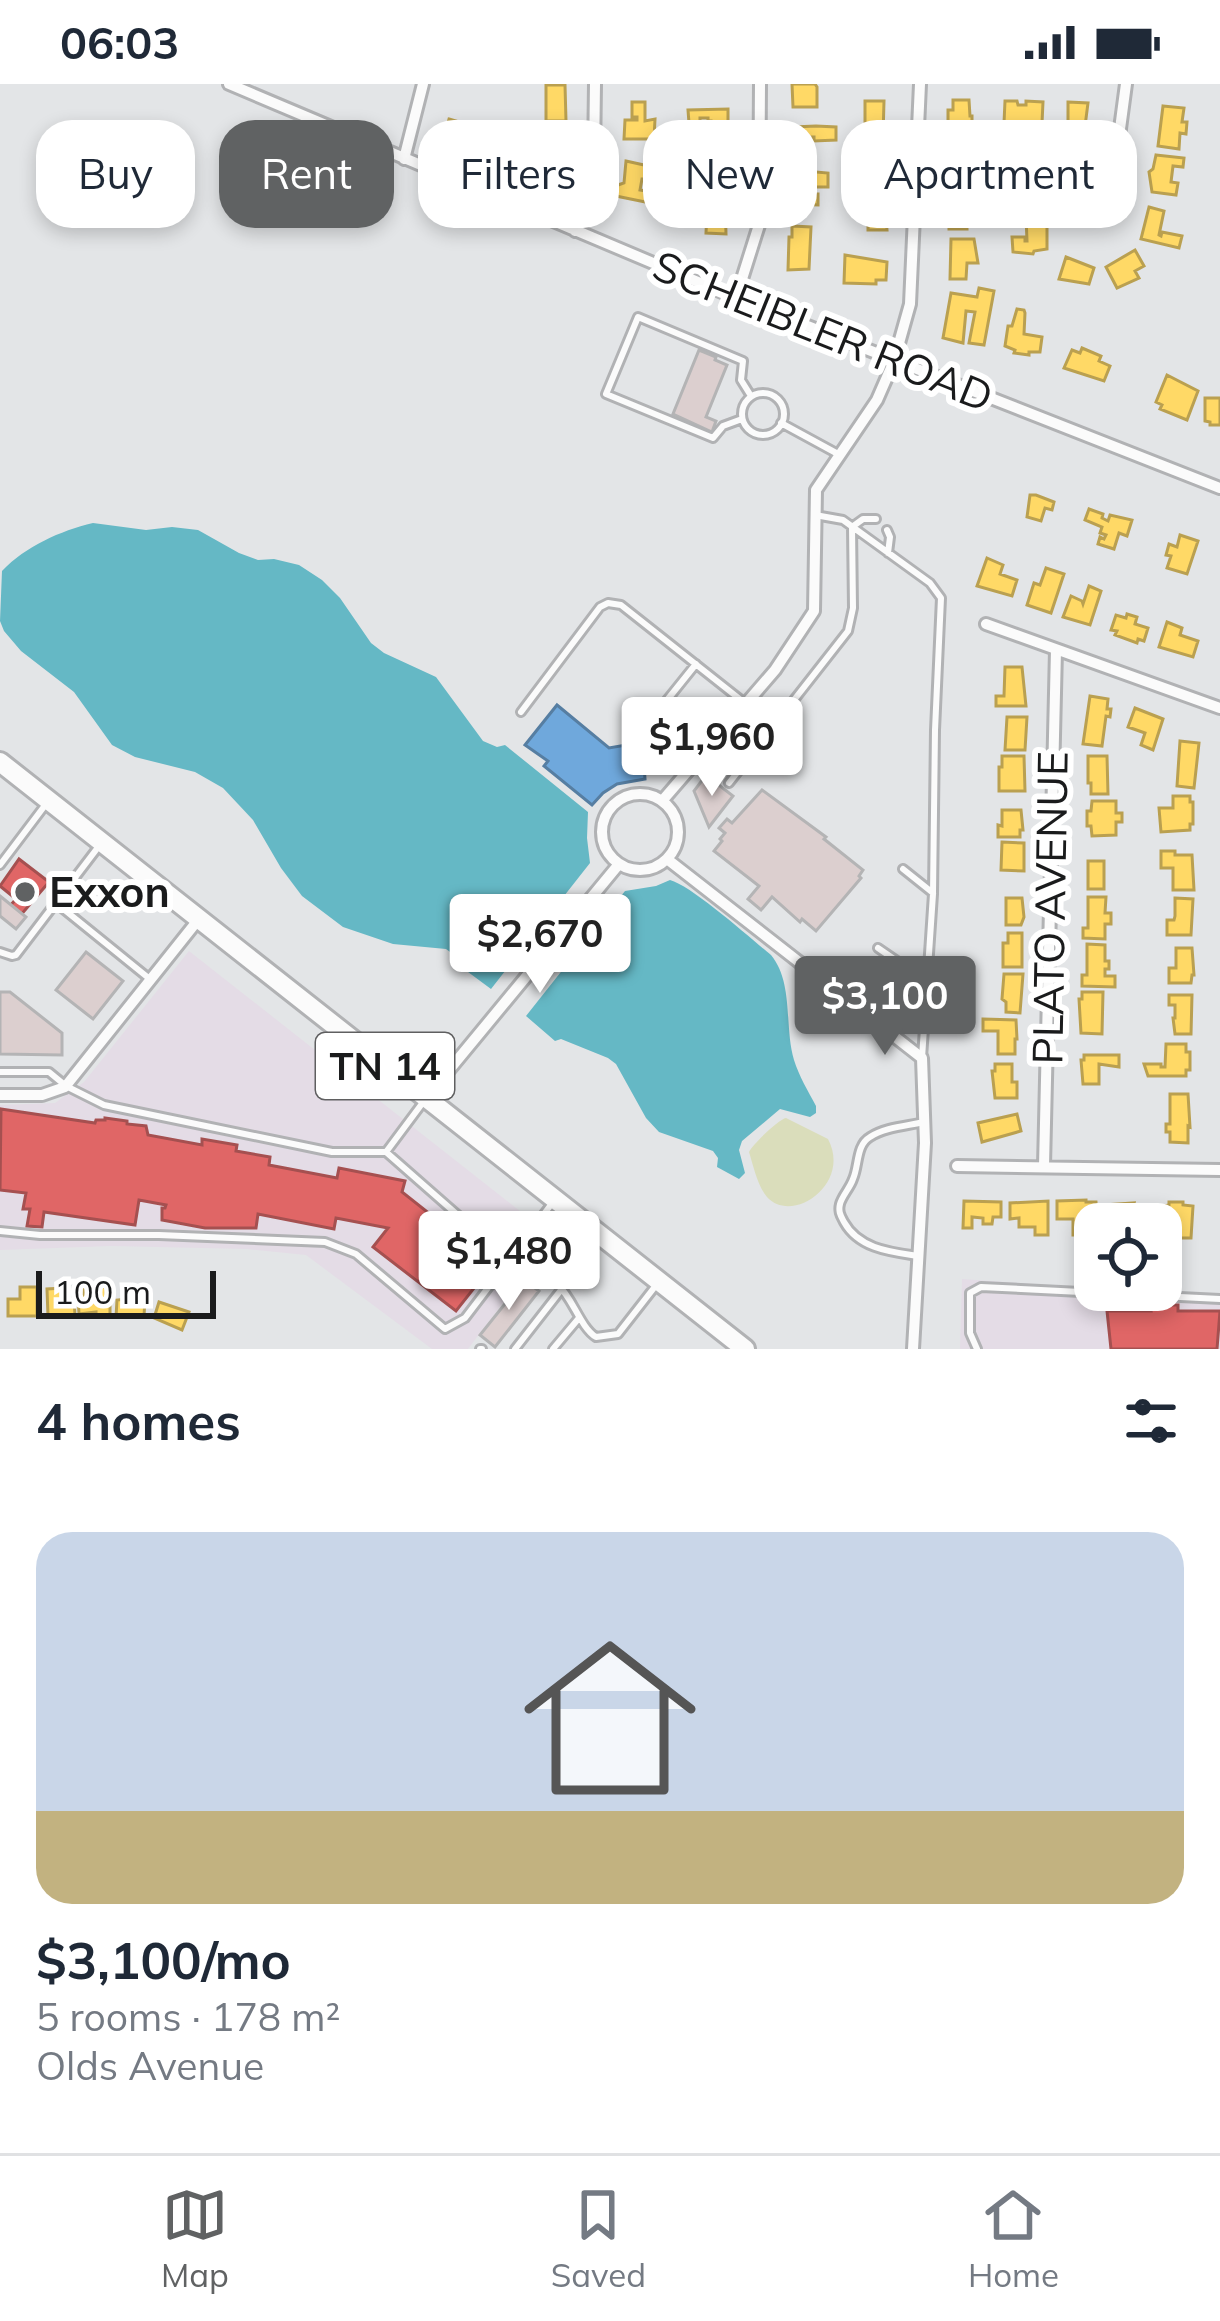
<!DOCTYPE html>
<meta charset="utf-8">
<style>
body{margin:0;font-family:Mulish,sans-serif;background:#f2f2f3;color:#1f2937;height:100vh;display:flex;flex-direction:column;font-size:45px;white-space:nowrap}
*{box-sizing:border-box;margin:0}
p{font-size:39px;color:#747a83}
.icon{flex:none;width:66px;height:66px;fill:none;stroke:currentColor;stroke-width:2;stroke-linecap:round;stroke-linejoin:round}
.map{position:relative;height:1265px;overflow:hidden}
.drawer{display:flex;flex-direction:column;background:#fff;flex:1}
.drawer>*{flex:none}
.banner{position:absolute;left:36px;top:36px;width:1149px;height:108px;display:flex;gap:24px}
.fabs{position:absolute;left:1074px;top:1119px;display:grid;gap:24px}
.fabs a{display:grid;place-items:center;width:108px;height:108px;border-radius:24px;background:#fff;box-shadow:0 6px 18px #0003;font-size:60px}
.scale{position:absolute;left:36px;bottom:30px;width:180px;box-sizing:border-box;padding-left:12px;border:6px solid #1a1b1c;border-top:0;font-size:33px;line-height:42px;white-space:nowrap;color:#1a1b1c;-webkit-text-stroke:9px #fff;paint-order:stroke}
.price{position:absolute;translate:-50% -102px;padding:0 27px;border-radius:12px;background:#fff;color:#222;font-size:39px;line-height:78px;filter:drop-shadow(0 3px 6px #0008)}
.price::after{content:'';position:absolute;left:50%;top:72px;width:36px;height:27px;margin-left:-18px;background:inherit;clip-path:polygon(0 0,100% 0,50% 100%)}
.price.on{background:#606263;color:#fff}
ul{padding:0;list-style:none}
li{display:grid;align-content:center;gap:24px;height:636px;padding:0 36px}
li+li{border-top:3px solid #e0e1e3}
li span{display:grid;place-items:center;height:372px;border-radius:36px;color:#555}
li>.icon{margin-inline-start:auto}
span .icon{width:216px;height:216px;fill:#fffc;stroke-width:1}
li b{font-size:51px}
h2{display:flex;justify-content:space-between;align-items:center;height:144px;padding:0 36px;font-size:51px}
.pill{padding:0 42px;border-radius:36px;background:#fff;box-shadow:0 6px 18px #0003;font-size:42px;line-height:108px}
.pill.on{background:#606263;color:#fff}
.status{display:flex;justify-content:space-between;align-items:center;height:84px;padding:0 60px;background:#fff;direction:ltr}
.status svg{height:33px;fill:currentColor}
.dock{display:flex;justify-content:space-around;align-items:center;height:168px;border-top:3px solid #e0e1e3;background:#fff;font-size:33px;color:#747a83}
.dock a{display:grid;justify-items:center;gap:6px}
.dock .on{color:#606263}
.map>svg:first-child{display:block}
</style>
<div class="status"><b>06:03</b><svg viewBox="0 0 49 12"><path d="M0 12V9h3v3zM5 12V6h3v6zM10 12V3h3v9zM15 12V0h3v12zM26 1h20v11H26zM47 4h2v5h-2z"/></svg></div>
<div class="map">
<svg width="1220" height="1265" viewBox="0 0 1220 1265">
<rect width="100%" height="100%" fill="#e3e5e7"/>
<path fill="#e4dce6" d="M189,867L553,1153L468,1265H432L306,1171L247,1165L111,1162L0,1166V1021L55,1019L84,998Z
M962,1195L1220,1213V1265H960Z"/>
<path fill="#daddbb" d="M786,1034L828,1055C852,1100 792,1141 767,1113C758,1103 753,1081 749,1068C752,1061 779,1035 786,1034Z"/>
<path fill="#65b8c5" d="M93,439L146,446L172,443L198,446L239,469L258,476L274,475L299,481L322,496L340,514L371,559L384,569L436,593L483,657L497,663L505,661L588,728L587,754L590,779L491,905L464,885L461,876L446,865L393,860L343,843L302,812L281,784L253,736L223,704L195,688L135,673L112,661L74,608L21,567L4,547L0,537L2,487C26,462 60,447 93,439Z
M670,796C692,802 749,853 771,871C794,899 784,943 794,976C799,992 808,1007 816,1022V1029L810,1033L780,1025L742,1057L739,1066L745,1089L739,1095L717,1083L718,1074L713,1067L659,1048L646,1034L616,980L608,974L561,955L555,957L526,932L625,807L656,802Z"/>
<path fill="#ffd966" stroke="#baa050" stroke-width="3" d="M792,0H815L817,3V23H793Z
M546,1H565L566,37H546Z
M953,16H969L970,32H972V43H976V54H951V48H948V26H953Z
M865,17H884L883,53H865Z
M1005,17H1017L1018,21H1026V17L1043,18L1042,39H1004Z
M632,18H645V37L655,35L654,55H624L625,36H637V33H632Z
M1068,18L1088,19L1084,50H1087L1086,62L1068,61Z
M1163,22L1184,24L1182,38H1187L1186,50L1180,49L1179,65L1158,62Z
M728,25V52H711V37H708V34H700V39H689L688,26Z
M449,35L486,46L482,60L445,49Z
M816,42L836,43V56L814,57V53H811L810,69H794V43Z
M535,56L564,61L557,87L529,81L531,70L542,73L532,68Z
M949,60H968V97H950V86H947Z
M700,63H730V97H714V76H700Z
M870,64H886L888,88L886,98L856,95V82H870Z
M1156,71L1184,74L1183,83L1173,82L1171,98L1178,99L1176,111L1152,108L1149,88L1153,85Z
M1039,74L1057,80L1049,105L1060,109L1057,121L1041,116L1043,111L1030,108L1031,94Z
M626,77L653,83V88L647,87L645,95H642L640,106L652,108L650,119L616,112L618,101L624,99Z
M794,86L828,89V103H814V98H809V110H818V121L793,120Z
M949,107H966L967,145H949Z
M708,111L725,112L726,150L706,149L707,128H702L703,116L708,117Z
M871,111H888V122H885L887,146H868V129Z
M1149,123L1164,127L1159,151L1161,152L1162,148L1182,152L1179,164L1141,155Z
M1047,130V165L1034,167L1033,170L1013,168L1012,153H1025V157H1027L1026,132Z
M792,142L811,143L809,185L788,186L789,153H792Z
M951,155H974L978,179H967L966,195H950Z
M1135,166L1144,182L1135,187L1139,194L1117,204L1106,183Z
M845,171L887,178L886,196H876V200L844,199Z
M1066,173L1094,184L1089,200L1059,195Z
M979,204L994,207L984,261L969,259L975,228L966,227L963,259L943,254L951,209L977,213Z
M1017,225L1024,226L1025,229L1024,250L1042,253L1040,268H1029V271L1014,269L1015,266L1005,262L1008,242H1012Z
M1082,264L1101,272L1099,277L1110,282L1104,297L1064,284L1072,266L1080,269Z
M1167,291L1198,307L1187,336L1160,325L1162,321L1156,318Z
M1205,314H1220V341H1210V338L1205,337Z
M1030,411H1036L1054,418L1052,426L1045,424L1041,437L1027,433Z
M1089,425L1103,430L1102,434L1108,437L1110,431L1132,436L1127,452L1119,449L1114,465L1098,460L1100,453L1104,455L1106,451L1100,449L1102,443L1085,436Z
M1180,451L1198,457L1187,490L1167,484L1171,472L1166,471L1169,460L1177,463Z
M987,474L1003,481L1000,490L1017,496L1012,512L977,502Z
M1046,484L1064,490L1051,529L1027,521L1034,499L1040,501Z
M1089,502L1101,507L1090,541L1063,533L1071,512L1082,517L1083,520Z
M1127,530L1137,533L1135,540L1148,544L1144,557L1138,555L1137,559L1115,551L1117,547L1111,546L1116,531L1126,534Z
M1167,538L1182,544L1180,551L1198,557L1193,573L1159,563Z
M1005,583H1022L1026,622H996V612H1004Z
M1090,612L1108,615L1107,625H1111L1110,633L1106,632L1102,662L1083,660Z
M1135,624L1163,635L1153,666L1141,661L1145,649L1128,643Z
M1007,633H1027L1025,666H1005Z
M1180,657L1199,659L1194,704L1177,702Z
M1002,672H1024L1025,707H999V683H1002Z
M1088,672H1107L1108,710H1091V699H1088Z
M1173,712H1190V718H1193V740H1190V746L1161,748L1159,724H1173Z
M1092,717H1116V729H1122V738H1116V751L1092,752L1091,742H1087V727H1091Z
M1002,726H1021L1023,746H1020V753H998V741L1002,742Z
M1002,758L1024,759V787L1001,786Z
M1161,767H1175V771H1192L1194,806H1173V784H1161Z
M1088,777H1104V805H1088Z
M1088,813H1106L1105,829H1111V840H1105V855L1083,854V844H1088Z
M1006,814H1022L1024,833L1021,841H1006Z
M1175,814L1193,815L1191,851H1167V836H1174L1175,832Z
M1008,849H1022V883H1003V859H1008Z
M1087,860L1105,861V877H1109V885H1105V892H1115V903L1082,902V891H1087Z
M1176,864H1192L1194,891H1192L1191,899H1169V884H1176Z
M1004,890H1023L1020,929L1006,928V918L1002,915Z
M1082,908H1103L1102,950L1081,949L1079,915H1082Z
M1169,911H1192L1191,950H1175L1173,934H1175V921H1169Z
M983,935L1016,936L1017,955H1015V970H998V947H983Z
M1166,960H1186V968H1190V986H1186V992H1148L1144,980H1161V983H1165Z
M1084,971H1119V983L1099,980V1000H1083L1081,976H1084Z
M995,980H1012V998H1017V1014H995L992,987H995Z
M1170,1010H1188L1190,1043L1188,1042V1059L1170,1058V1048H1166V1040H1170Z
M1017,1030L1021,1047L982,1058L978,1039Z
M1086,1116V1118H1096L1097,1135H1085L1086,1151H1073V1135H1057V1117Z
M964,1117L1001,1118V1133H993L992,1140H983V1134L972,1133V1144H963Z
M1048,1117V1151H1035V1143H1019V1134L1010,1135V1119Z
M1169,1118H1183V1121L1193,1122L1191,1154H1179L1177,1138H1159V1123L1169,1121Z
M1134,1119L1133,1122H1139V1140L1105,1137V1121Z
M20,1203H37V1232H8V1215H20Z
M84,1203H106V1213L110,1212V1233H96V1228L79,1230L78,1211H84Z
M63,1204V1215H74L75,1231L48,1232L47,1205Z
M136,1214L145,1215L144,1232L116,1233L117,1216Z
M159,1218L189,1228L182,1246L154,1234Z"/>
<path fill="#e06666" stroke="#a55050" stroke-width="3" d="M19,775L49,798L20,832L9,823L16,815L0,802Z
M1,1025L95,1039L96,1036H105V1034L127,1037V1040L146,1042L148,1051L202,1061V1055L237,1061L236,1067L270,1073L269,1081L337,1094L339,1084L405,1097L402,1108L493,1180L456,1227L373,1163L388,1144L336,1134L334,1145L258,1130L256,1144H205L162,1136V1124H165L166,1121L139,1116L135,1141L44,1128L42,1143L27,1142L30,1125H23L26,1109L0,1106Z
M1150,1221H1178V1227H1220L1217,1265H1111L1107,1227H1151Z"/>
<path fill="#6fa8dc" stroke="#567ea2" stroke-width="3" d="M557,621L609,664L638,659L639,665H643L645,695L617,700L603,709L592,721L544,682L548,677L525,661Z"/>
<path fill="#dccfcf" stroke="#b4b4b5" stroke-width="3" d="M699,266L716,273L715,276L727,281L706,333L716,337L712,348L673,330Z
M706,691L733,712L709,743L694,707Z
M762,706L826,753L824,755L863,786L859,792L861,794L816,847L802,835L800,838L772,813L761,826L748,815L759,802L714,767L722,757L720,755L725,749L719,744L727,735L732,739Z
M0,812L26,833L16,845L0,832Z
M86,868L123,897L93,935L56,906Z
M0,908H10L62,949V971L0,970Z
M524,1196L539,1207L495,1263L480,1251Z"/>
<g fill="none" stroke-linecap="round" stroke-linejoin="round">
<defs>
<path id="lane" d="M742 330a21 21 0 1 1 42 0a21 21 0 1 1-42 0Z
M742,335L723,342L713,354L606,310L638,233L743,277L741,296L751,312
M781,339L838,370
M815,431L843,436L930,499L941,514L935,646L933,810L922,974
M887,446L890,453L888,469
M521,628L600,523L608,519L621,521L746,620
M651,636L696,580
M729,699L848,547L853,524L852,443L863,435H876
M0,781L46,720
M903,785L933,809
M56,819L151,896
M878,864L929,899
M0,868L12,872L16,871L99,762
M0,988H49L66,1002L104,1021L332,1068H386L424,1017
M386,1068L493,1162L516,1167L553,1118
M0,1147L40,1151H159L325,1158L356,1170L445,1245L465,1234L516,1167
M918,1172C891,1168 859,1165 844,1138C841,1132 838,1128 840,1120C842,1112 850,1104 853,1095C859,1082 856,1061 870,1053C885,1043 907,1042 924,1038
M530,1197C567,1181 573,1239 596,1253L618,1250L657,1200
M480,1265H482
M515,1265L561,1206
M553,1265L579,1234
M977,1265L970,1249V1209L981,1203L1220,1215"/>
<path id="street" d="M229,0L736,214L1220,404
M404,75L423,0
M1099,134L1113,97L1126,0
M575,147L594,75L595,0
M736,214L759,141L760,0
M986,540L1220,624
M602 748a38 38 0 1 1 76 0a38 38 0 1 1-76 0Z
M662,717L775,586L814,527L816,406L877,316L894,277L910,220L920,0
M667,775L922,974L925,1059L913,1265
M0,1011H42L65,1003L198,836
M426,1014L619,780
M957,1082L1220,1086
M1044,1082L1056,566"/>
<path id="primary" d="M0,678L745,1265"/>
</defs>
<use href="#lane" stroke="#b1b2b4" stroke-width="12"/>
<use href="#street" stroke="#b1b2b4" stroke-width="16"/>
<use href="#primary" stroke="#b1b2b4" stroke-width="24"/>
<use href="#lane" stroke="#fbfbfb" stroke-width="6"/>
<use href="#street" stroke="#fbfbfb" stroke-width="10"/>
<use href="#primary" stroke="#fbfbfb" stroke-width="18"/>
</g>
<circle fill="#606263" stroke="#fff" stroke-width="4.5" cx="25" cy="808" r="12"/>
<g text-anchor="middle" stroke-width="12" stroke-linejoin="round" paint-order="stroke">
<rect fill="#fff" stroke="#5f5f60" stroke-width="3" x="316" y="949" width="138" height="66" rx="9"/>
<g font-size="39" font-weight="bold" fill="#1a1b1c">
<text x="385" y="996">TN 14</text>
</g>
<g font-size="42" fill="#1a1b1c" stroke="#fff">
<text transform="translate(823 247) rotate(22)" y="15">SCHEIBLER ROAD</text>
<text transform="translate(1050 824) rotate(-89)" y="15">PLATO AVENUE</text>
</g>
<g font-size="42" font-weight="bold" fill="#1a1b1c" stroke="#fff" text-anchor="start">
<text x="49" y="823">Exxon</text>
</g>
</g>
</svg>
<div class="fabs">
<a><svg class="icon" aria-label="locate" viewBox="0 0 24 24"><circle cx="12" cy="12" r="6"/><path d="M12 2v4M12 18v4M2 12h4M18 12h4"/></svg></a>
</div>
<div class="scale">100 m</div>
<b class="price" style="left:712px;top:715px">$1,960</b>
<b class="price" style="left:540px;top:912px">$2,670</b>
<b class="price on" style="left:885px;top:974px">$3,100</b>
<b class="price" style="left:509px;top:1229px">$1,480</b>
<div class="banner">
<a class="pill">Buy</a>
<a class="pill on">Rent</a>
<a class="pill">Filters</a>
<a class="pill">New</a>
<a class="pill">Apartment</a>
</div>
</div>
<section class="drawer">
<h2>4 homes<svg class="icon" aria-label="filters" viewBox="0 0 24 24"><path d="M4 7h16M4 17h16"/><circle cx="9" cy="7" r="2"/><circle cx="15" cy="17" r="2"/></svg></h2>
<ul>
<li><span style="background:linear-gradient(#c9d6e8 75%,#c2b280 0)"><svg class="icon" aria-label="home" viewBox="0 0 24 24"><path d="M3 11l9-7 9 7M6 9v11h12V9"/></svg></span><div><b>$3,100/mo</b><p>5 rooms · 178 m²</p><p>Olds Avenue</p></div></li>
</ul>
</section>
<nav class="dock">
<a class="on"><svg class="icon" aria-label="map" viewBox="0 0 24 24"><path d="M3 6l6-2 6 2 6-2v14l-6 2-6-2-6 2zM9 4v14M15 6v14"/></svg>Map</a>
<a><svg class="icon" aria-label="saved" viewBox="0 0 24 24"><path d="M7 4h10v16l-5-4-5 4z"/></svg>Saved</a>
<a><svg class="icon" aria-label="home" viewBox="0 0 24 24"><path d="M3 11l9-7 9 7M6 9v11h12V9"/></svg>Home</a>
</nav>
